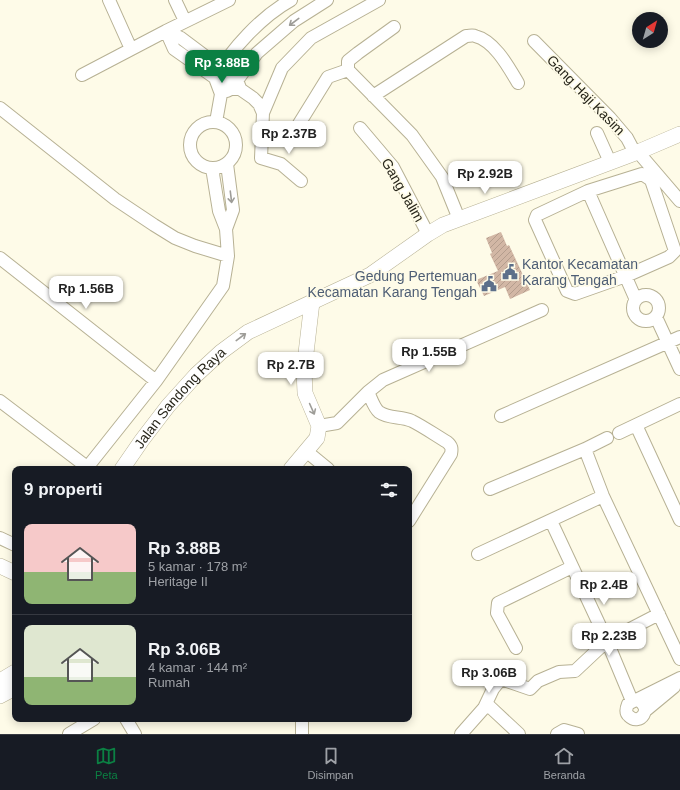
<!DOCTYPE html>
<html lang="id">
<meta charset="utf-8">
<style>
body{margin:0;font-family:Helvetica,sans-serif;background:#242831;color:#f1f3f6;height:100vh;display:flex;flex-direction:column;font-size:15px;white-space:nowrap}
*{box-sizing:border-box;margin:0}
p{font-size:13px;color:#9ea1a6}
.icon{flex:none;width:22px;height:22px;fill:none;stroke:currentColor;stroke-width:2;stroke-linecap:round;stroke-linejoin:round}
.map{position:relative;flex:1;overflow:hidden}
.drawer{position:absolute;left:12px;top:466px;width:400px;height:256px;display:flex;flex-direction:column;background:#171b24;border-radius:8px;box-shadow:0 2px 10px #0003}
.drawer>*{flex:none}
.needle{width:26px;rotate:37deg}
.controls{position:absolute;left:632px;top:12px;display:grid;gap:8px}
.controls a{display:grid;place-items:center;width:36px;height:36px;border-radius:50%;background:#171b24;box-shadow:0 2px 10px #0003;font-size:20px}
.price{position:absolute;translate:-50% -34px;padding:0 9px;border-radius:8px;background:#fff;color:#222;font-size:13px;line-height:26px;filter:drop-shadow(0 1px 2px #0008)}
.price::after{content:'';position:absolute;left:50%;top:24px;width:12px;height:9px;margin-left:-6px;background:inherit;clip-path:polygon(0 0,100% 0,50% 100%)}
.price.selected{background:#0b8043;color:#fff}
ul{padding:0;list-style:none}
li{display:flex;align-items:center;gap:12px;height:100px;padding:0 12px}
li+li{border-top:1px solid #363941}
li span{display:grid;place-items:center;flex:none;width:112px;height:80px;border-radius:8px;color:#555}
li>.icon{margin-inline-start:auto}
span .icon{width:48px;height:48px;fill:#fffc;stroke-width:1}
li b{font-size:17px}
h2{display:flex;justify-content:space-between;align-items:center;height:48px;padding:0 12px;font-size:17px}
.menu{display:flex;justify-content:space-around;align-items:center;height:56px;border-top:1px solid #363941;background:#171b24;font-size:11px;color:#9ea1a6}
.menu a{display:grid;justify-items:center;gap:2px}
.menu .selected{color:#0b8043}
.map>svg:first-child{display:block}
</style>
<div class="map">
<svg width="680" height="734" viewBox="0 0 680 734">
<defs>
<pattern id="building-hatch" width="6" height="6" patternUnits="userSpaceOnUse"><rect width="6" height="6" fill="#d2b7a5"/><path d="M-1 1l2-2M0 6l6-6M5 7l2-2" fill="none" stroke="#b49d8d"/></pattern>
</defs>
<rect width="100%" height="100%" fill="#fefbe8"/>
<path fill="url(#building-hatch)" d="M501,232L507,246L509,245L530,290L510,299L505,287L484,296L476,280L498,271L490,254L492,253L486,238Z"/>
<g fill="none" stroke-linecap="round" stroke-linejoin="round">
<defs>
<path id="minor" d="M109,0L131,49
M175,0L185,21
M394,27L358,53L348,61V70L412,135L442,177L459,219
M166,31L174,49L231,89H240L253,98L259,104L263,113L261,158L281,164L301,181
M166,31L181,38L237,80L240,88
M534,41L610,118L627,138L635,153
M82,75L166,31L229,0
M227,91L231,89L257,53L294,21L327,0
M373,96L466,36C469,36 473,35 475,36C495,41 509,68 518,83
M0,108L115,199L154,225L175,238L195,246L228,256
M263,113L282,68L311,38L379,0
M216,122L221,94L215,78C231,49 262,16 291,0
M190 145a23 23 0 1 1 46 0a23 23 0 1 1-46 0Z
M360,128L393,167L428,234
M294,132L328,77L348,70
M597,133L610,162
M638,152L680,201
M642,174L651,180L675,251L669,257L626,276L575,294L567,291L535,220L537,215L588,191Z
M588,191L636,300
M226,229L233,210L227,164
M0,258L156,381
M633 308a13 13 0 1 1 26 0a13 13 0 1 1-26 0Z
M656,317L680,369
M368,392C371,398 374,408 379,412C389,419 401,416 412,421C424,427 435,435 447,442C452,446 452,449 451,454L409,521
M0,401L87,467
M501,416L680,337
M636,425L680,520
M319,426L337,423L368,392L383,380L542,310
M619,433L680,404
M585,449L603,496L680,659
M306,451L328,469
M86,469L156,381L223,286L228,256L226,229L219,211L212,168
M490,489L585,449L607,438
M551,521L607,641L632,701
M0,538L15,545
M478,554L603,496
M516,648L497,613L498,603L572,567
M637,700C654,707 640,727 629,716C625,713 626,709 628,704L680,678
M484,708L493,689L501,679L530,689L538,681L559,672L575,671L607,641L659,614
M645,711L674,687L675,684
M126,719L135,734
M302,719V734
M69,734L94,719
M461,734L484,708L489,706L519,734
M557,734L564,730L578,734"/>
<g id="tertiary">
<path id="s1" d="M122,469L142,440L168,406L196,375L221,352L248,332L370,275L428,234L443,225L638,152L680,134"/>
<path d="M291,469L317,438L319,426L305,393L304,370L312,302"/>
<path d="M0,566L15,573"/>
<path d="M0,681L15,672"/>
<path d="M0,696L15,688"/>
</g>
</defs>
<use href="#minor" stroke="#b7b194" stroke-width="14"/>
<use href="#tertiary" stroke="#b7b194" stroke-width="16"/>
<use href="#minor" stroke="#fff" stroke-width="12"/>
<use href="#tertiary" stroke="#fff" stroke-width="15"/>
</g>
<defs><path id="oneway-shaft" d="M-6 0H5M1.5-3L5.5 0L1.5 3" fill="none" stroke-width="1.6" stroke-linecap="round" stroke-linejoin="round"/></defs>
<g stroke="#9e9d98">
<use href="#oneway-shaft" transform="translate(294 22) rotate(143)"/>
<use href="#oneway-shaft" transform="translate(231 197) rotate(83)"/>
<use href="#oneway-shaft" transform="translate(241 337) rotate(-37)"/>
<use href="#oneway-shaft" transform="translate(312 409) rotate(66)"/>
</g>
<defs>
<symbol id="civic-bare" viewBox="-9 -9 18 18"><path d="M-.6-6.5H3V-4.5H.6V-3L4-1V1h2V6H-6V1h2V-1L-.6-3ZM-1.2 2.5V6h2.4V2.5Z" fill="#5c6f8a" stroke="#fefbe8" stroke-width="2.5" paint-order="stroke"/></symbol>
</defs>
<g fill-rule="evenodd">
<use href="#civic-bare" x="499" y="261" width="22" height="22"/>
<use href="#civic-bare" x="478" y="273" width="22" height="22"/>
</g>
<g text-anchor="middle" stroke-width="3.5" stroke-linejoin="round" paint-order="stroke">
<g font-size="14" fill="#28261b" stroke="#fefbe8">
<text transform="translate(586 95) rotate(46)" y="5">Gang Haji Kasim</text>
<text transform="translate(403 190) rotate(60)" y="5">Gang Jalim</text>
<text dy="5" stroke="none"><textPath href="#s1" startOffset="92">Jalan Sandong Raya</textPath></text>
</g>
<g font-size="14" fill="#4e5e75" stroke="#fefbe8" text-anchor="start">
<text x="522" y="269">Kantor Kecamatan<tspan x="522" dy="16">Karang Tengah</tspan></text>
<text x="477" y="281" text-anchor="end">Gedung Pertemuan<tspan x="477" dy="16">Kecamatan Karang Tengah</tspan></text>
</g>
</g>
</svg>
<div class="controls">
<a><svg class="needle" viewBox="-14 -14 28 28"><path d="M0-13l5 13h-10z" fill="#e53935"/><path d="M0 13l5-13h-10z" fill="#9ea1a6"/></svg></a>
</div>
<b class="price selected" style="left:222px;top:84px">Rp 3.88B</b>
<b class="price" style="left:289px;top:155px">Rp 2.37B</b>
<b class="price" style="left:485px;top:195px">Rp 2.92B</b>
<b class="price" style="left:86px;top:310px">Rp 1.56B</b>
<b class="price" style="left:429px;top:373px">Rp 1.55B</b>
<b class="price" style="left:291px;top:386px">Rp 2.7B</b>
<b class="price" style="left:604px;top:606px">Rp 2.4B</b>
<b class="price" style="left:609px;top:657px">Rp 2.23B</b>
<b class="price" style="left:489px;top:694px">Rp 3.06B</b>
<section class="drawer">
<h2>9 properti<svg class="icon" aria-label="filters" viewBox="0 0 24 24"><path d="M4 7h16M4 17h16"/><circle cx="9" cy="7" r="2"/><circle cx="15" cy="17" r="2"/></svg></h2>
<ul>
<li><span style="background:linear-gradient(#f6c9c9 60%,#8fb573 0)"><svg class="icon" aria-label="home" viewBox="0 0 24 24"><path d="M3 11l9-7 9 7M6 9v11h12V9"/></svg></span><div><b>Rp 3.88B</b><p>5 kamar · 178 m²</p><p>Heritage II</p></div></li>
<li><span style="background:linear-gradient(#dfe7d0 65%,#8fb573 0)"><svg class="icon" aria-label="home" viewBox="0 0 24 24"><path d="M3 11l9-7 9 7M6 9v11h12V9"/></svg></span><div><b>Rp 3.06B</b><p>4 kamar · 144 m²</p><p>Rumah</p></div></li>
</ul>
</section>
</div>
<nav class="menu">
<a class="selected"><svg class="icon" aria-label="map" viewBox="0 0 24 24"><path d="M3 6l6-2 6 2 6-2v14l-6 2-6-2-6 2zM9 4v14M15 6v14"/></svg>Peta</a>
<a><svg class="icon" aria-label="saved" viewBox="0 0 24 24"><path d="M7 4h10v16l-5-4-5 4z"/></svg>Disimpan</a>
<a><svg class="icon" aria-label="home" viewBox="0 0 24 24"><path d="M3 11l9-7 9 7M6 9v11h12V9"/></svg>Beranda</a>
</nav>
